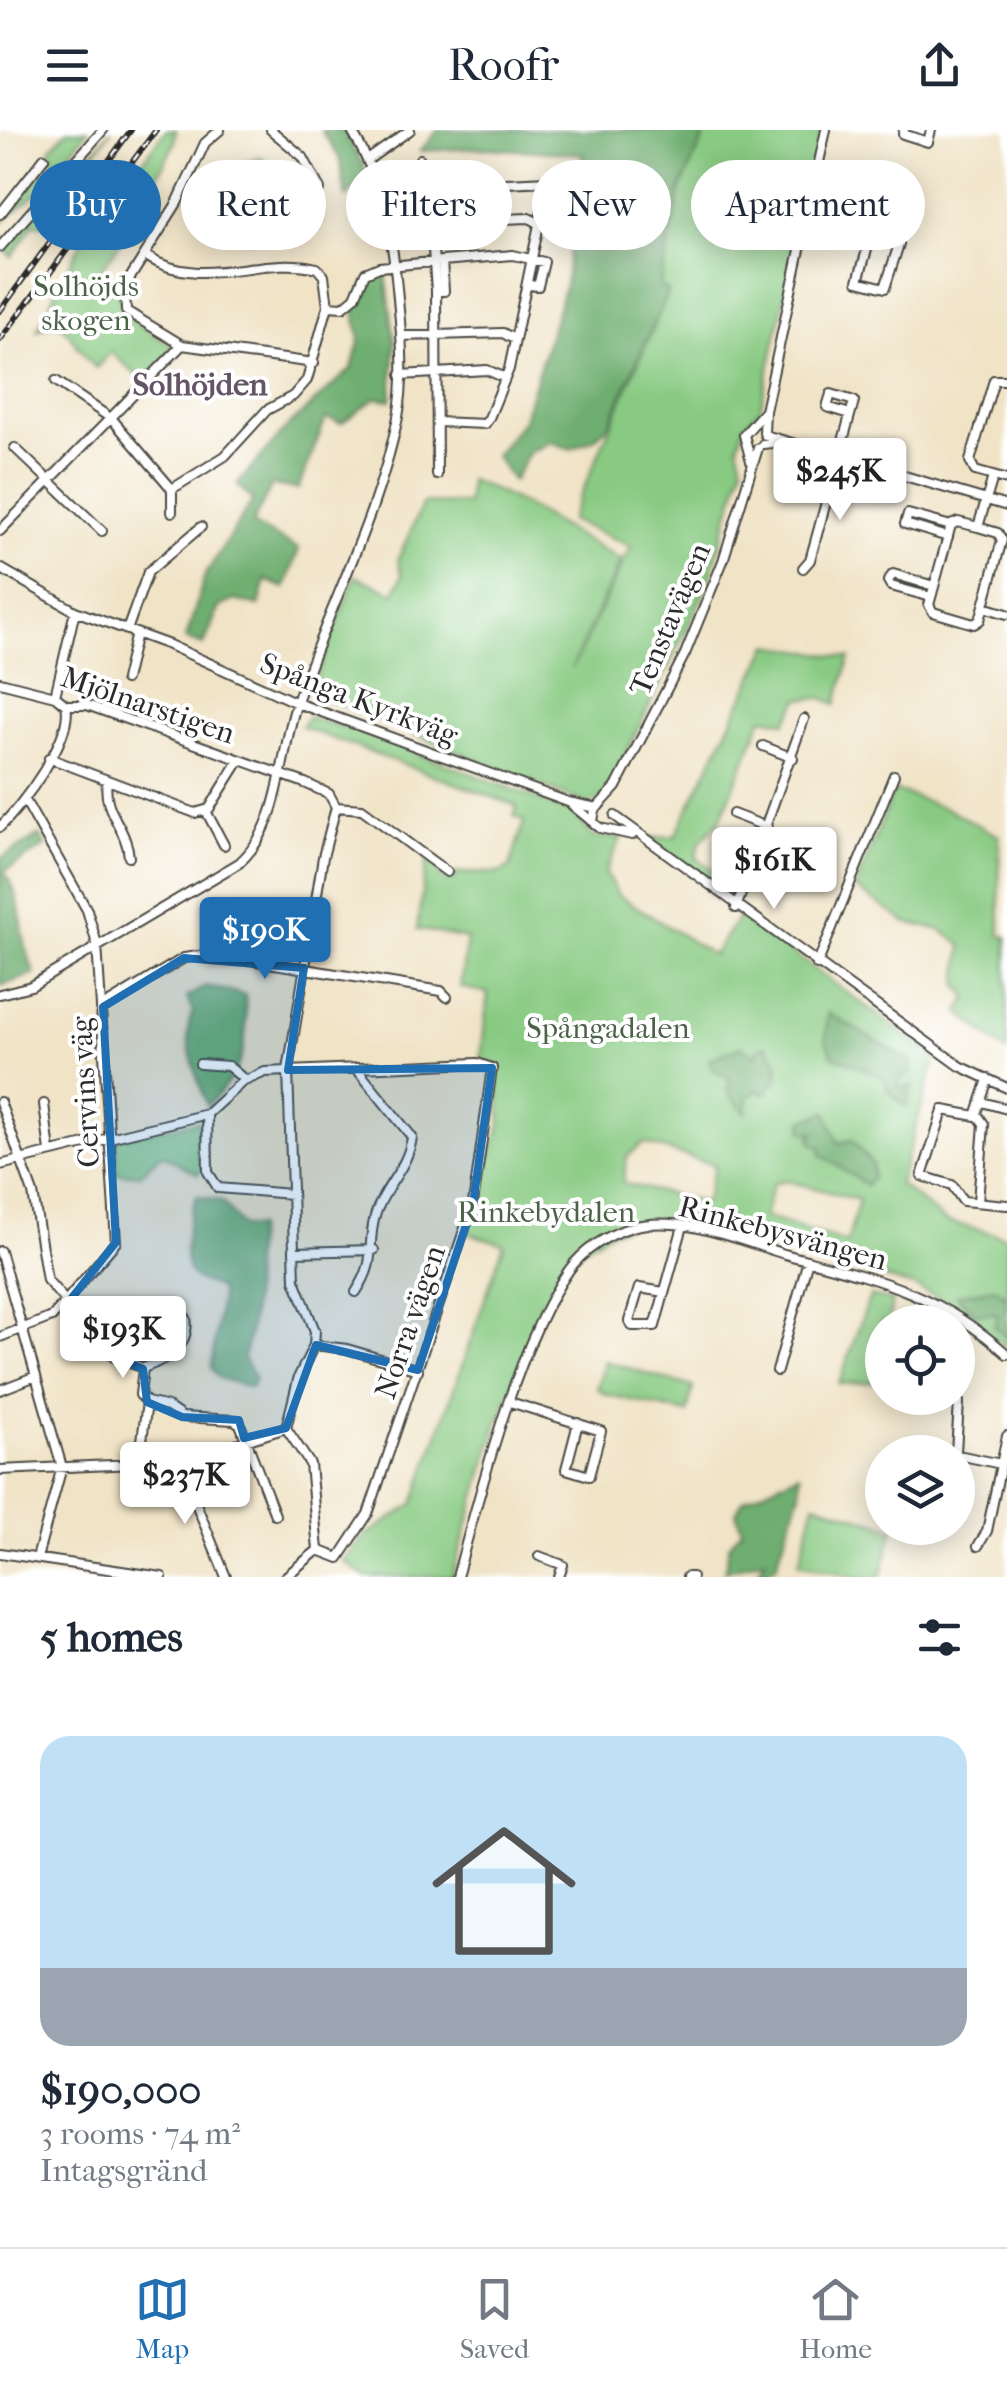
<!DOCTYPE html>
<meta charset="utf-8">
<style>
body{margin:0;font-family:"IM FELL French Canon",serif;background:#f2f2f3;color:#1f2937;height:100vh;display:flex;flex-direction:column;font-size:38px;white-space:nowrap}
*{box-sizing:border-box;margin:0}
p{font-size:32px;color:#747a83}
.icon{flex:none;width:55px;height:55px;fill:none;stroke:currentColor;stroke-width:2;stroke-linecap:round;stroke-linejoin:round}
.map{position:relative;height:1447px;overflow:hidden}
.drawer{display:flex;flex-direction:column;background:#fff;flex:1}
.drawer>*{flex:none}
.banner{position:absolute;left:30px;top:30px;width:948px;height:90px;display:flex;gap:20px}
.controls{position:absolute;left:865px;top:1175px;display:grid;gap:20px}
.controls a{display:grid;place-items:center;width:110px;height:110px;border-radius:50%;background:#fff;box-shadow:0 5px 25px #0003;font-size:50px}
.price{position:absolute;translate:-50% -85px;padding:0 22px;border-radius:10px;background:#fff;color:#222;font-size:32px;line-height:65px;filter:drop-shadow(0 2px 5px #0008)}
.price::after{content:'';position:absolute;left:50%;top:60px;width:30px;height:22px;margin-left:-15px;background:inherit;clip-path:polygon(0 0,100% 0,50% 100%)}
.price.selected{background:#1f6fb2;color:#fff}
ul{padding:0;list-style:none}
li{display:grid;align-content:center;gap:20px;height:530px;padding:0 40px}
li+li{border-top:2px solid #e0e1e3}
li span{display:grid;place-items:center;height:310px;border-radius:30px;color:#555}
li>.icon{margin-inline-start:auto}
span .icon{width:180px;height:180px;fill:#fffc;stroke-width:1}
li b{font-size:42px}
h2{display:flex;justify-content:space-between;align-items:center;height:120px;padding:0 40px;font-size:42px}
.chip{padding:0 35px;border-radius:45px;background:#fff;box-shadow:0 5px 25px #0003;font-size:35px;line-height:90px}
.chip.selected{background:#1f6fb2;color:#fff}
header{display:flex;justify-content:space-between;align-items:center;height:130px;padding:0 40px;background:#fff;font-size:45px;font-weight:600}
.dock{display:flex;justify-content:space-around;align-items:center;height:140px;border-top:2px solid #e0e1e3;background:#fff;font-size:28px;color:#747a83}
.dock a{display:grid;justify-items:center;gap:5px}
.dock .selected{color:#1f6fb2}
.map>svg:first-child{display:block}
</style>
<header><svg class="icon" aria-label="menu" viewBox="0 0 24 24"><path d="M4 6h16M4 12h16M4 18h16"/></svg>Roofr<svg class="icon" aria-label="share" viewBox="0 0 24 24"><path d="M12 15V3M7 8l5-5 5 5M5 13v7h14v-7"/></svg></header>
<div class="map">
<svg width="1007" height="1447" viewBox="0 0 1007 1447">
<rect width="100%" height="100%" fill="#fff"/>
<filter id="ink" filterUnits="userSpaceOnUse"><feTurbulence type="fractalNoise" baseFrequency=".01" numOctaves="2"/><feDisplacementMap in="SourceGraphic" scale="20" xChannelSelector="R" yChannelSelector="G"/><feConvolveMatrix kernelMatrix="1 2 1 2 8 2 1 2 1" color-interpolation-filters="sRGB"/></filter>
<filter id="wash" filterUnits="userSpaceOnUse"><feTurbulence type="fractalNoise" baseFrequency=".0048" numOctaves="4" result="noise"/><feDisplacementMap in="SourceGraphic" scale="40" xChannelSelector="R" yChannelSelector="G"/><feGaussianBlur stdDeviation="2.25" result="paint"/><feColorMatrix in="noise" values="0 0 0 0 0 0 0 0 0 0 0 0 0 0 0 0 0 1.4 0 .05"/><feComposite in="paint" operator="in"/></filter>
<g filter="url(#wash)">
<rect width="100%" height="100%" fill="#f0e3c6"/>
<path fill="#88ca82" stroke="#5a7a56" stroke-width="2.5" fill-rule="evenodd" d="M68,0H88L45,56L0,94L13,71L18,73L43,39L50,37L53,29L50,19Z
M111,0L44,95L33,94L12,127L5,120C37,79 78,43 111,0Z
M166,0H176L174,14L134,92L99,143L119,161C121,192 149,201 172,215L174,219L143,251L111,222L96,238C78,223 75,205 56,192L37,200L78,118Z
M707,0H822L760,279L745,294L738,315L743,336L708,455L604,669L587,674L324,568L313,559L315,551L355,446L394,463L402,446L398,430L423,373L467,374L469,350C523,369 570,404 621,430L572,538L631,416L570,390L668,163L660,156L680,60Z
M769,515L850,528L836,574L822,568L799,569L786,592L763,587L720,690L700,712L696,727L712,740L743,744L735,770L647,708L675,706Z
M308,587L356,600L573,682L593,707L621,708L605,743L618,765L713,825L740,785L936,927L899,1054L945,1091L1007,1107V1218L946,1172L913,1156L694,1094L656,1090L611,1101L576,1123L550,1165L499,1289L452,1447H366L343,1431L366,1405L414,1374L504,1114L467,1103L501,993L497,938L481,927L488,863L460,857L467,809L417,799L427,729L444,750H454L457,743H499L510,737L524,691L514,686L517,676L301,597ZM643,1013L715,1035L705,1073L623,1053L627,1027ZM784,1050L859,1070L847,1113L764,1087L773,1054Z
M894,660L945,678L999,706L1000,805L1007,807V922L959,882L968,867L958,855L962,815L941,800L907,793L855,758Z
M199,991L203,1038L198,1044L162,1024L140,1044H117L115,1012L120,1007Z
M870,1166L892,1170L889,1192H882V1251L839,1254Z
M605,1231L693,1257L687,1283L605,1264L597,1258Z
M815,1373L894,1398L881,1447H853L799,1433Z"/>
<path fill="#6eae70" stroke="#4c6c4e" stroke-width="2.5" d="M321,0H343L369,45L346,67L339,27Z
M438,0H707L680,60L660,156L668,162L609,295L594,309L571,319L551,312L529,323L513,351L495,326L523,290L565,155L583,24L485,18L420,21Z
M261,28L295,59L312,60L322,90L315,102L245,110C228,89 231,56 243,33Z
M386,144L395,214L391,270L376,268L341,293L326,288L298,359L272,355L252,394L299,419L285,458L266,450L259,476L235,470L219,477L204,515L186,509L205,445L253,370L237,355L287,297L352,238L360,208L353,177L369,148Z
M40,705L46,716L4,742C27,773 17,806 35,844L0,856V729Z
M206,856L245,865C249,915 243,942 207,976C199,950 179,907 193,882L187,867Z
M828,883L912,932L911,943L899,949L898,955L904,959L912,955L906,977L887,960L886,948L832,925L826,910Z
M766,915L778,931V949L765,963L756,960L748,967L746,983L727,962L730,949L713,939L709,930L741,916L756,927L757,919Z
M827,982L838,1013L852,1010L872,1034L873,1047L866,1055L820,1024L822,1017L813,1014L810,1007L815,1003L803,1001V990Z
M197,1066L222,1071L242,1097H257C248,1146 259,1179 243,1228L255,1249L251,1258L219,1248L211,1238L221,1164L218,1158C209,1154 196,1152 190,1143C179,1129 189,1082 197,1066Z
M995,1158L1007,1167V1208L994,1196L999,1184L974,1183L956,1165Z
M800,1343V1362L776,1436L756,1446L766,1429L725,1441L729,1415L742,1400L736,1382L743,1370Z"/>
</g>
<g filter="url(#ink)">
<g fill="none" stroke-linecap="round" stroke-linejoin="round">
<defs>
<path id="minor" d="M271,0L303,27L320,59
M904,0L903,4L928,12L931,0
M369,29L410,0
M420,29L426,93
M483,52L485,90
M423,57L547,51V56L509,239L489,288L485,294L437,292
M0,84L44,28
M807,88L899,114L885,158L858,151L871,106
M431,92L436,161
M388,94L529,88L535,91
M868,105L873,90
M0,117L103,0
M146,126C201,162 259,124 317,138L324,146L328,176L307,250L293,266L267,280L225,326L172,359V382
M442,131L513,125L544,132L538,156L529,155
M328,176L343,177L355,167L365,143L379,137L442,131L444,161H436L437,345
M401,206L503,203L510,207
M182,215L126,181L125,156L177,73L205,13L220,0
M401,245L487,240L503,247
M1007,250H994L970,331L975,341L1007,350
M56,251L112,289L172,359
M764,303L765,281L826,0
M765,305L1007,376
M763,314L782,312
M15,318L102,401
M751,331L744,305L765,281
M978,397L958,392L951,395L929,475L933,482L974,494L980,490L1002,410L998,403L978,397L993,347
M0,401L182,215L314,233
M948,407L905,394L908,384L951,396
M0,438L75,481L169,515L297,573L568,672L597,678
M803,438L810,430L854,271L831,264L827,277L850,284
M931,467L891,456L888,451L893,444L934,456
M984,477L1007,484
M127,500L148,442L201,397
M125,550L136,503
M0,552L55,566L66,575H87L305,653L329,664L336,677L323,727L288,940L295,1150L315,1201L314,1215L299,1246L286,1298L310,1334L318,1420L285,1447
M55,566L75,481
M763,616L793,628
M49,628L195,683L209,679L239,631
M107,651C102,682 127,697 129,727
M572,675L600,698L632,705
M336,677L362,679L447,742
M206,681L224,715
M733,684L767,697
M615,686L960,936L1007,958
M593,691L595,680L616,657L685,524L723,431L758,318
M0,697C22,676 74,607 66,575
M736,778L804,589
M817,835L894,645
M0,864L31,856L239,733C283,694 279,625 297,572C329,476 378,387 398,287C406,245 401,200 397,158C392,102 381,48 351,0
M103,877L184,828L213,824L441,861L447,867
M200,934L228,936L245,950
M0,972L33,1063L47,1150L114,1227L143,1238
M982,972L1007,979
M44,974L50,1022
M943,980L976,986L987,952
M943,981L922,1046L952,1055L963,1071L1007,1075
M207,984L208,1042L218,1058L291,1064
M977,984L984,994L978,1072
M0,1035L207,984L242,952L265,942L477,933L492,938L473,1074L368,1384L339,1428L318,1420
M0,1121L62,1337L37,1428
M295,1122L374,1120
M356,1162C378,1129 366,1118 375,1086C383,1057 408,1039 412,1007L356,938
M664,1162L639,1158L629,1191L632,1196H655L683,1096
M0,1207L52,1187L116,1112L97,814L87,780L26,672
M314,1215L347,1219L418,1240
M777,1241L808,1130
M0,1260L36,1246
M147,1272L168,1277L182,1287L234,1290L240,1294L275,1385
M510,1272L601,1301L589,1346L566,1339L578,1293
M956,1322L959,1272
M958,1325L1001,1334
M179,1332L226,1447
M139,1334L147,1272L140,1265L143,1238C166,1230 191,1216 186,1188
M0,1340L179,1332L286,1298
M978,1416L987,1401L1007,1306
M0,1423L162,1447
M539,1426L563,1435L559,1447
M457,1447C481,1359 518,1213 569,1140C583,1120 609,1104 632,1097C682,1084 740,1111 788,1125C876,1149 937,1162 1007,1224
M687,1447H692"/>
</defs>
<use href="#minor" stroke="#494742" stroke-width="12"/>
<use href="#minor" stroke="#fff" stroke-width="8"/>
<defs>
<path id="rail" d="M0,181L131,0
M0,210L156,0"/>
</defs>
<use href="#rail" stroke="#2b2b2b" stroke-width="6"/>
<use href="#rail" stroke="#fff" stroke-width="2.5" stroke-dasharray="8" stroke-linecap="butt"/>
</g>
</g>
<path fill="#1f6fb2" fill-opacity="0.2" stroke="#1f6fb2" stroke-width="8" stroke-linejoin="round" d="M184,828L304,838L288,940L492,938L473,1074L418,1240L316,1215L286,1298L244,1308L239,1290L182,1287L147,1272L143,1239L114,1227L67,1174L116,1112L103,877Z"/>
<g text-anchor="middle" stroke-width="8" stroke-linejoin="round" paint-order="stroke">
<g font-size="30" fill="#4c6349" stroke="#fff">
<text x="86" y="166">Solhöjds<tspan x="86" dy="34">skogen</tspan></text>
<text x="608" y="908">Spångadalen</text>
<text x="546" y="1092">Rinkebydalen</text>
</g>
<g font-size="30" fill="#2b2b2b" stroke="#fff">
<text transform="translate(670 489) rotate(-67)" y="10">Tenstavägen</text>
<text transform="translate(359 569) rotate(21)" y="10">Spånga Kyrkväg</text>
<text transform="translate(148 575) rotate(19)" y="10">Mjölnarstigen</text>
<text transform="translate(85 962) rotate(-93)" y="10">Cervins väg</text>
<text transform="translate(783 1103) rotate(15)" y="10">Rinkebysvängen</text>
<text transform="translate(410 1192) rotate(-71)" y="10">Norra vägen</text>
</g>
<g font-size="32" font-weight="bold" fill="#635466" stroke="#fff">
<text x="200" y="265">Solhöjden</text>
</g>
</g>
</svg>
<div class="controls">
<a><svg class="icon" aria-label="locate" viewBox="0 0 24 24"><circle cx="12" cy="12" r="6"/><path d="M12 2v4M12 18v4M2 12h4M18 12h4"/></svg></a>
<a><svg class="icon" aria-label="layers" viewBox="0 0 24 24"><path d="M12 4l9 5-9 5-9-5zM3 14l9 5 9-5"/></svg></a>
</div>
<b class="price" style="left:840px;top:393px">$245K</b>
<b class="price" style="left:774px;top:782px">$161K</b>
<b class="price selected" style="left:265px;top:852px">$190K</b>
<b class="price" style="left:123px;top:1251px">$193K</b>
<b class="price" style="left:185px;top:1397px">$237K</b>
<div class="banner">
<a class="chip selected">Buy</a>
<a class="chip">Rent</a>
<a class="chip">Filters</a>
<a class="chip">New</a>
<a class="chip">Apartment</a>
</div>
</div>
<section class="drawer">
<h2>5 homes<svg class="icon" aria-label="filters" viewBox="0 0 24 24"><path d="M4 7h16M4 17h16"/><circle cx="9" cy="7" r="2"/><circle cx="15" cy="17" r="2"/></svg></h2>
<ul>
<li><span style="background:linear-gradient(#bfe0f5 75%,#9aa5b1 0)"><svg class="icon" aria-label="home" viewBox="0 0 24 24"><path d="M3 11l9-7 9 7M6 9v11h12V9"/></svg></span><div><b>$190,000</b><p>3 rooms · 74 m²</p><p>Intagsgränd</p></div></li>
</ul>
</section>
<nav class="dock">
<a class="selected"><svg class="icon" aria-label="map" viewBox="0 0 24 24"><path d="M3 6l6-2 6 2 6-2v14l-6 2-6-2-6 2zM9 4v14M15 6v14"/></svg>Map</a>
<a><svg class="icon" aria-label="saved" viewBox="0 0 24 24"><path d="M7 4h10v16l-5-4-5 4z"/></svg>Saved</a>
<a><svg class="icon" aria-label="home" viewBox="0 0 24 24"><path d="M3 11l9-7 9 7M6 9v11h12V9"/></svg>Home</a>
</nav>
